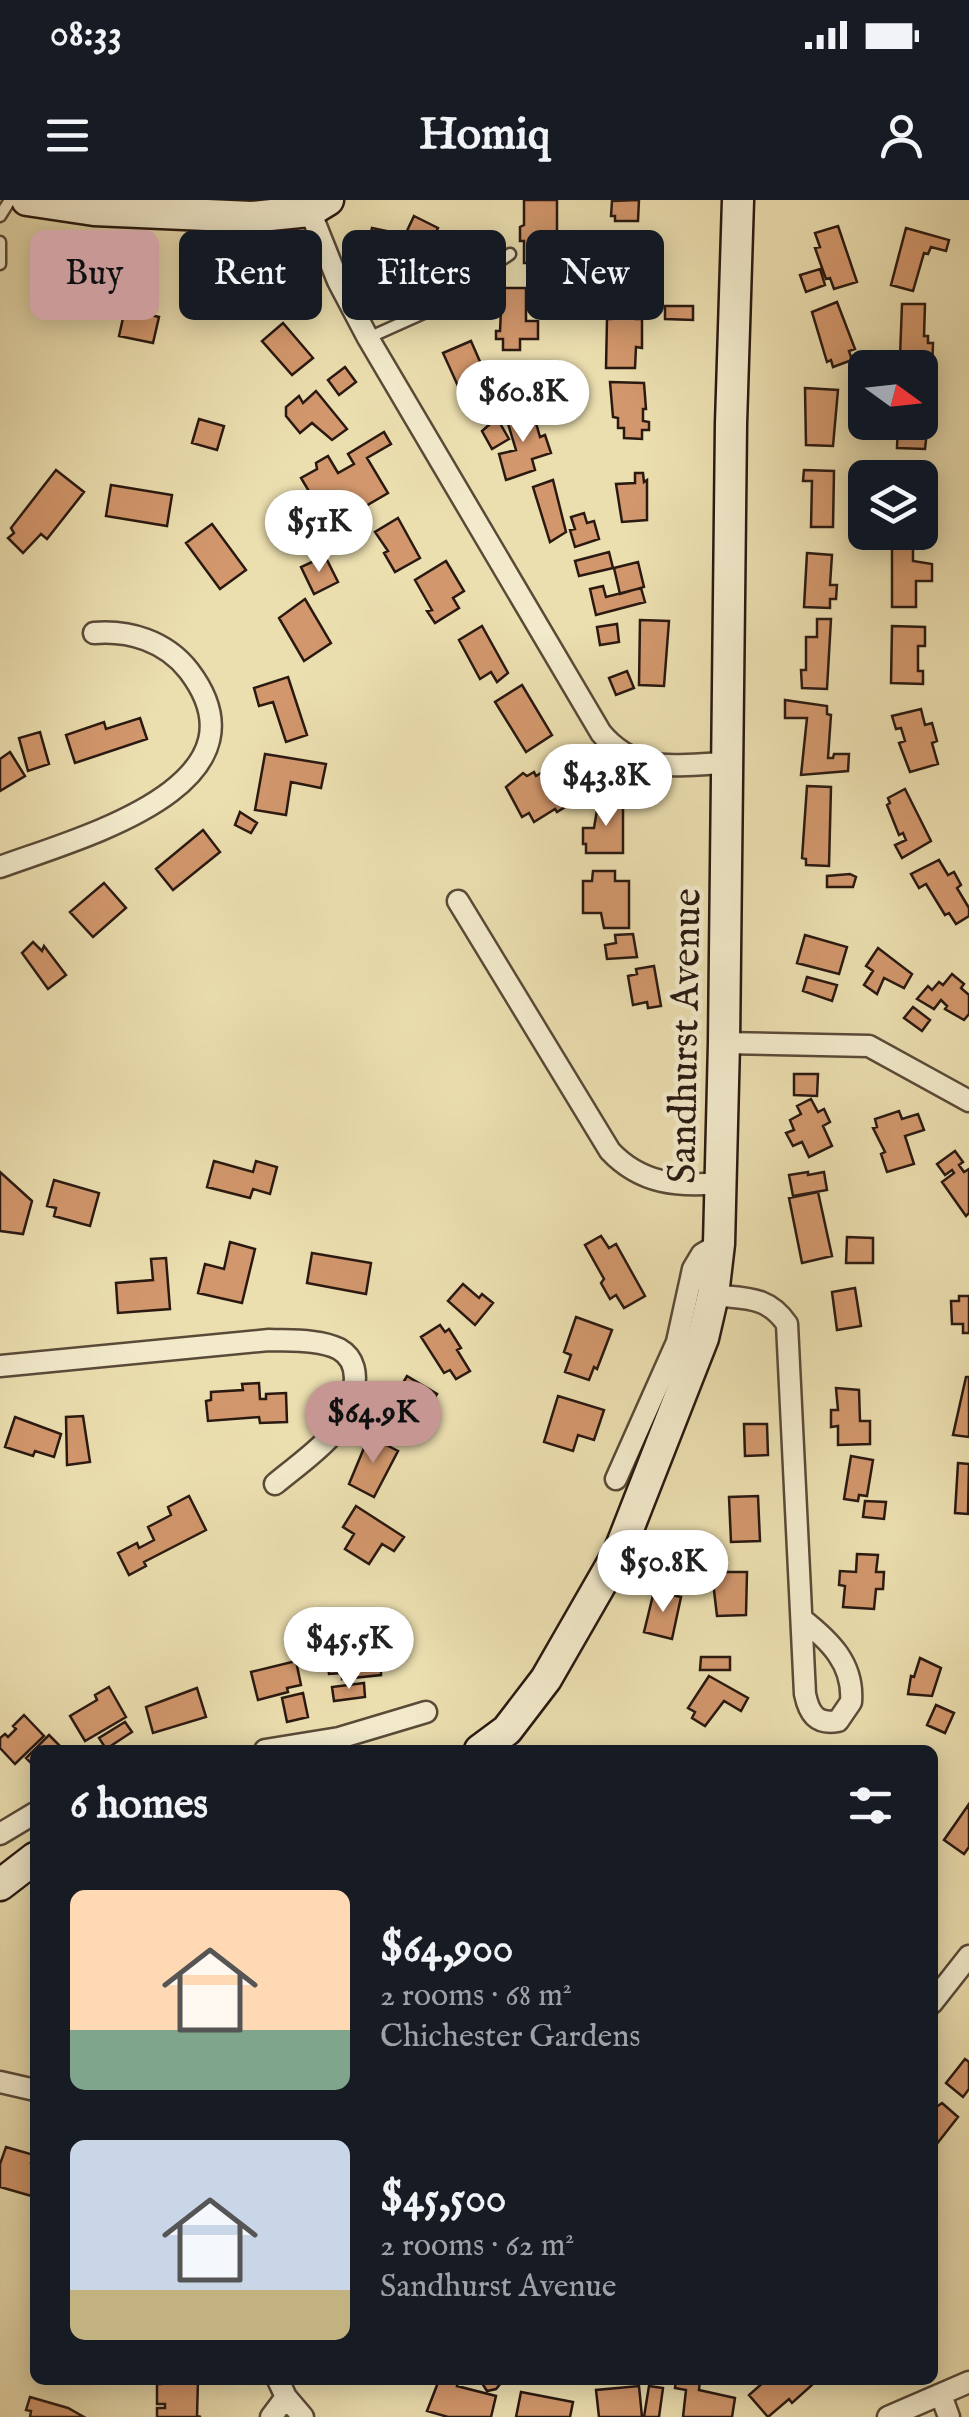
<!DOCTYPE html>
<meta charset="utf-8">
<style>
body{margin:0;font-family:"IM FELL English",serif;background:#20242c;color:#f1f3f6;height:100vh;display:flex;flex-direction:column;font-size:38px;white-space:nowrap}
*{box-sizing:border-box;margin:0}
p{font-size:32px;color:#9ea1a6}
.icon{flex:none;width:55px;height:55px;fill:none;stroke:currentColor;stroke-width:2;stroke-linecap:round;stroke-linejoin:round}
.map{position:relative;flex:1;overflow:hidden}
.details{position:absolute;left:30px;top:1545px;width:908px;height:640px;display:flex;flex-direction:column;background:#171b24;border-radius:15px;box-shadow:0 5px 25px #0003}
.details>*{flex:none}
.guide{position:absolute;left:30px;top:30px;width:910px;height:90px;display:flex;gap:20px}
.needle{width:65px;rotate:105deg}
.tools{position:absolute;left:848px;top:150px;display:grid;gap:20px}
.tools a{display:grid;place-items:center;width:90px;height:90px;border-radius:15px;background:#171b24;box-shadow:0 5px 25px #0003;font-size:50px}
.price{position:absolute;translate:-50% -85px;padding:0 22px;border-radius:35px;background:#fff;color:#222;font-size:32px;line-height:65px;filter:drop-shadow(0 2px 5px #0008)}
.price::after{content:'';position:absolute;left:50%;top:60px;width:30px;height:22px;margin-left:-15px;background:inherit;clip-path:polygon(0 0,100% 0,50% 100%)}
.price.selected{background:#c59692;color:#111}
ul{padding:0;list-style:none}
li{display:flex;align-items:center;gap:30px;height:250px;padding:0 40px}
li span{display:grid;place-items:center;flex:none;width:280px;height:200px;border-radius:15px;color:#555}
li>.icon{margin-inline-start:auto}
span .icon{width:120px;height:120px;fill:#fffc;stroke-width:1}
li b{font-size:42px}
h2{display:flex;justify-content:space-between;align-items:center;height:120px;padding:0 40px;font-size:42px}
.chip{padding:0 35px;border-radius:15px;background:#171b24;box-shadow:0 5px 25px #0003;font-size:35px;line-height:90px}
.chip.selected{background:#c59692;color:#111}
.status{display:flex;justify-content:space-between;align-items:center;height:70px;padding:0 50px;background:#171b24;direction:ltr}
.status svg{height:28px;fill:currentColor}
header{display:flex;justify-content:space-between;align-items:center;height:130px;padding:0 40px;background:#171b24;font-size:45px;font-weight:800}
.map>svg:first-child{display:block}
</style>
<div class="status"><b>08:33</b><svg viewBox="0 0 49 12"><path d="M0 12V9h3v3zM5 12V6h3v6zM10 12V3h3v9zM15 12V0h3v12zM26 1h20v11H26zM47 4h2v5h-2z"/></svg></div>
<header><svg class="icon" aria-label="menu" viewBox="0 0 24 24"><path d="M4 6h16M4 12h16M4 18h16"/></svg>Homiq<svg class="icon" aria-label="person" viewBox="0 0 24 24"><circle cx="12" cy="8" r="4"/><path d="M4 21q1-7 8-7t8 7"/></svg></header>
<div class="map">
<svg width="969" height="2217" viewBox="0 0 969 2217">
<rect width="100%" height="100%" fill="#ebdeaf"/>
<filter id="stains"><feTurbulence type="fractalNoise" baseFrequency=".002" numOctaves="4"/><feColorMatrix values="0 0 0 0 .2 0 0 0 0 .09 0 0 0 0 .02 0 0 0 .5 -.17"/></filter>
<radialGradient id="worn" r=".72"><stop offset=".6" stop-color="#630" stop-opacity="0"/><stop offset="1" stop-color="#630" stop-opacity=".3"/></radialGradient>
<path fill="#d2976c" stroke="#2a1911" stroke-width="2.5" d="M524,0H557V41H552V48H557V63H524V41H520V27L524,25Z
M639,0L638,21H615V16H611L612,1Z
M414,16L438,28L434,36L440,39L434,51L444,56L436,71L424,66L421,71L398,60L408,41L405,35Z
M838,26L857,82L834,89L830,78L826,79L815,48L820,47L815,33Z
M372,28L391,32L390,39L398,42L395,58L366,51Z
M906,28L949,40L946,51L931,47L928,54L924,53L913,91L891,85Z
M49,32L82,38L75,74L42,67Z
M459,41L473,43L470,60L456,58Z
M91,43L115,47L111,67L88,60Z
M627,49H651V95H627Z
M199,56L263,82L253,106L190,80Z
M820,69L825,85L806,92L800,75Z
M502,88H526V121H538V139H520V150H503V139H496V131H500Z
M837,102L855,149L849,151L852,160L833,167L831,160L827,162L812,112Z
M902,104H925L924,136H928V143H933L932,172L920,171V168H894L895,157H900Z
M665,106H693V120L665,119Z
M125,109L159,117L153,143L119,136Z
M611,109H636V119H642V148L636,147L635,168H606L607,119H611Z
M283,123L313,158L292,175L262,141Z
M471,141L488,180L484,182L493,203L477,210L473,200L468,202L461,185L458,186L443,153Z
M345,167L356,182L339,195L328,180Z
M610,182L644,183L646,209H643V221L649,222V230H642V239L624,238V228H618V218L613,217Z
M805,188L838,190L833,246L806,245Z
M920,188L925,189V204H930L925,249L897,248L898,222H920Z
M316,191L347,229L332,240L312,223L300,233L286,216V207L299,196L303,203Z
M532,209L540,237L545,235L551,253L532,259L535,270L506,280L499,254L516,250L506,217Z
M497,218L509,239L492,249L482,231Z
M199,219L224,226L217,250L192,243Z
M384,232L391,244L367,258L388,293L347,317L336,297L319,308L301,278L317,269L316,263L328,256L338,273L354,264L348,254Z
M56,270L84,292L47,339L41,334L23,353L8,338L14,333L11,328Z
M804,270L834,271L833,327H811L812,281H803Z
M897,272H930L932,302L927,301V322H920V278H897Z
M635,273H643L644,282L647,280V320L622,322L616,284L635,283Z
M553,280L566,332L550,342L533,287Z
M111,285L172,295L167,326L106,316Z
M584,313L587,323L594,321L599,339L575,347L570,330L575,329L571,317Z
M398,318L420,358L395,372L384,353L388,351L375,332Z
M212,324L246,370L220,389L186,343Z
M892,346H913V361L932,364V381H916V407H892Z
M609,352L613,368L579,376L575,361Z
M807,353L832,355L830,385H837L836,399H830V408L804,407Z
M325,356L338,382L314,394L301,367Z
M446,361L464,391L453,398L459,408L435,423L427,411L432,410L415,380Z
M638,362L644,387L620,394L614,368Z
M603,386L606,397L641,388L645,402L596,415L590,389Z
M305,399L331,443L304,461L279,418Z
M817,419H831L827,489L802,488L801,470H806V437H817Z
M640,420L669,421L664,486L639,485Z
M617,424L619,442L600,445L597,427Z
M482,426L508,473L497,482L491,472L480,479L459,440Z
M892,426L925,427V446H918V471H923V484L891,483Z
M627,471L634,488L616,495L609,478Z
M288,477L307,535L286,542L273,502L259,506L254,488Z
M522,485L552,535L526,552L495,502Z
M785,500L827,506V514L831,515L828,558H833L834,554H849L848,571L801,575L807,518H785Z
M921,509L925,525L932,523L937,541L932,543L938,564L910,572L899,543L905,541L901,528L896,529L892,516Z
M140,518L147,539L75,563L66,535L104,522L106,529Z
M40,532L49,564L28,571L19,538Z
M10,552L25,576L0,591V559Z
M265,554L326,564L321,588L291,582L286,615L255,610Z
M573,561L591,591L557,612L555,609L534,622L529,613L522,617L506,587L523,573L527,576L534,572L536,576L551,567L555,573Z
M807,586L831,587L829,666L806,665V659L802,658Z
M905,589L931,641L902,658L895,645L906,640L903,633L899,635L887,605L890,603L888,598Z
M603,598L623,599V653H586V644H583V628H594L598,604H603Z
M240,612L257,623L251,633L235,625Z
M203,630L220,652L173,690L156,669Z
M939,660L948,675L954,672L961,685L957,688L969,708V716L956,724L949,713L945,715L926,684L919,688L911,674Z
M593,671H615V681H629V728H604L601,713H583V681H592Z
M850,674L856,677L853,687H827V676Z
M104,683L126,708L93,737L70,712Z
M633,734L637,757L607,759L605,745L616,743L615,735Z
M805,735L847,747L839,774L797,763Z
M33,742L42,751L44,746L66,775L48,789L22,753Z
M878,748L912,774L904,788L884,778L877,794L864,785L873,771L866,766Z
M654,766L661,806L648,808L647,802L633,805L628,776L637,774L636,769Z
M952,774L964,784L961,788L969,795V814L964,820L945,809L947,806L941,800L934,809L917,799L928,786L932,790L939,782L943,785Z
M807,777L837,785L832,801L803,791Z
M913,807L930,820L922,831L904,818Z
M794,874H818L817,896L794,895Z
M811,899L818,912L824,909L830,922L823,926L832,946L809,957L802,942L793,946L786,933L794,930L790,920L801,914L797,906Z
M899,911L902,919L918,914L924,930L905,936L914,964L887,972L881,954L885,952L873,928L877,927L875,919Z
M955,951L963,962L959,965L964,972L969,969V1013L966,1016L942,982L954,973L952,970L945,975L937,964Z
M214,961L253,972L256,961L277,967L270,994L253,989L250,998L207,987Z
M0,972L32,1001L23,1034L0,1031Z
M808,972V975L824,972L827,990L793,996L789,975Z
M54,980L99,993L90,1026L54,1016L56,1008L47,1006Z
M818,992L832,1056L802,1063L789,998Z
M601,1036L609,1048L616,1044L645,1096L624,1108L616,1095L610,1099L601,1083L604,1079L585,1045Z
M847,1037L873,1038V1063H846Z
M230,1042L255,1049L242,1103L198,1093L205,1064L224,1069Z
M312,1053L371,1063L366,1094L307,1083Z
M166,1058L170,1109L118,1113L116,1083L153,1080L151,1059Z
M463,1084L479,1098L482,1094L493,1103L475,1125L448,1101Z
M855,1088L861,1126L837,1130L832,1092Z
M959,1096H969V1133H963V1124H952L951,1101H959Z
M576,1117L612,1130L597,1169L594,1167L589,1180L565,1172L571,1155L564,1152Z
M440,1125L445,1132L449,1129L461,1148L457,1150L470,1171L456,1179L450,1170L444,1173L421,1137Z
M407,1176L437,1194L415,1230L392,1216L407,1192L400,1188Z
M966,1177H969V1237L953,1235Z
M259,1183L260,1199H266V1194L286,1193L287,1222L260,1223L259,1217L208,1221L206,1201L211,1200V1192L243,1190L242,1184Z
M836,1188L859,1190L860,1221H870V1244L838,1245V1226L831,1227V1210H838Z
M558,1196L604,1210L594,1240L578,1235L573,1251L544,1242Z
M83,1216L90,1262L67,1265L66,1217Z
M15,1217L61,1234L54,1257L35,1251L33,1256L5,1247Z
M744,1224H767L768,1255L745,1256Z
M369,1236L398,1251L374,1297L349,1284Z
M851,1256L873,1260L867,1296L859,1295L858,1301L844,1299Z
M958,1263L969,1264L968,1314L955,1313Z
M189,1296L206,1330L144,1362L146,1366L129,1375L118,1353L137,1343L139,1348L154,1340L148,1327L171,1315L168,1307Z
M758,1296L760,1341L731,1342L729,1297Z
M865,1301L886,1302L884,1319L863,1317Z
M356,1306L404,1337L394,1351L382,1344L369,1364L345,1349L354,1334L343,1327Z
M857,1354L878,1355L876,1372H884L883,1389H876L874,1409L843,1407L845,1386L839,1385L840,1371L856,1372Z
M719,1372H747L746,1415L717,1416L713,1382L719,1381Z
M654,1391L681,1397L672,1439L644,1432Z
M385,1447L388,1469L381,1470V1475L342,1479V1473L329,1474L327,1454Z
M701,1457H730V1470H700Z
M920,1458L941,1468L932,1496L908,1494L911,1476L914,1477Z
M296,1461L301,1485L287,1488L288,1492L258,1500L251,1472Z
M709,1476L748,1498L741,1511L724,1501L705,1526L692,1518L695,1512L688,1508Z
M364,1483L365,1497L334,1501L332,1487Z
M109,1487L126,1517L85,1541L70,1516L97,1500L95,1495Z
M197,1488L206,1517L153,1533L146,1507Z
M303,1493L308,1517L287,1522L282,1498Z
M936,1505L954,1513L945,1533L927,1525Z
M24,1515L44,1536L15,1564L0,1548V1538L5,1534L8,1537L16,1529L13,1526Z
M125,1522L132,1532L106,1549L99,1538Z
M49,1535L60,1546L56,1550H35V1567L26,1558Z
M969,1604V1647L964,1654L944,1640Z
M965,1859L969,1862V1889L963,1897L946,1883Z
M942,1903L958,1917L936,1945L932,1942V1910Z
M6,1947L34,1955L31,1963L35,1964V1997L0,1987V1964Z
M161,2180H198L197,2216L201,2217H157V2208H165V2204H157V2184H161Z
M439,2180H459L457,2186L496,2196L491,2217H448L427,2211Z
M480,2180H501V2183L496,2189L487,2191Z
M676,2180H700L699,2190L735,2198L732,2217H683L686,2190L675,2188Z
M766,2180H810L812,2185L792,2203L789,2199L768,2217L749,2195Z
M639,2186L642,2217H599L596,2190Z
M649,2186L663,2188L659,2217H644Z
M521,2192L573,2202L570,2217H516Z
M30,2197L68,2208L84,2217H30L31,2211L26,2210Z"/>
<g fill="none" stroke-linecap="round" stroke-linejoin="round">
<defs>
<path id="lane" d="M0,16L10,0
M0,42V64
M368,138L426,112L510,54"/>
<path id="street" d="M310,11L338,81L368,138L601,533C637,576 678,564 728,563
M0,667C75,639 277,587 189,471C166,441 129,430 94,433
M458,701L610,951C641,984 678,987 721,983
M724,843L869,846L969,901
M713,1095C745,1099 767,1095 787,1124L805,1494C809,1513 816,1525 838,1521L851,1502C854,1464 830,1441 802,1419
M0,1166L269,1140C290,1141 319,1139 339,1149C371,1167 348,1217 329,1238C313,1255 293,1269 275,1284
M616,1279L677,1142L693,1069L702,1054L719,1044
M265,1550L339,1538L426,1512
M0,1634L35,1613
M932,1803L969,1756
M0,1882L35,1890
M278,2180L286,2197L303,2217
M941,2195L949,2217
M271,2217L286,2197
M888,2217L969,2182"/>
<path id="secondary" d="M27,0L94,10L252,17L310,11L328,0
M480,1550L507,1530L546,1479L619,1352L703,1138L713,1095L719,1044L724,843L731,224L738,0
M0,1685L35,1658"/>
</defs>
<use href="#lane" stroke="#5a4a38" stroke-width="15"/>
<use href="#street" stroke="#5a4a38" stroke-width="25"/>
<use href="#secondary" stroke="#2a1911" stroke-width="35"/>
<use href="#lane" stroke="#f2eacb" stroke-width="10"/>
<use href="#street" stroke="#f2eacb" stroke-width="20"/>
<use href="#secondary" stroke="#f2eacb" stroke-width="30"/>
</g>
<g text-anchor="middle" stroke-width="9" stroke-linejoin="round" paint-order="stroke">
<g font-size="40" fill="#2a1911" stroke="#f2eacb">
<text transform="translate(683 836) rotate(-89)" y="14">Sandhurst Avenue</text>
</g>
</g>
<rect width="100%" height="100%" filter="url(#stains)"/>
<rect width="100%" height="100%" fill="url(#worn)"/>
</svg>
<div class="tools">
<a><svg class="needle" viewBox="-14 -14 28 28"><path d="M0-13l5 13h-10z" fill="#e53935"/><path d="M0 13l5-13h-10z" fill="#9ea1a6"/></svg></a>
<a><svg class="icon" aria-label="layers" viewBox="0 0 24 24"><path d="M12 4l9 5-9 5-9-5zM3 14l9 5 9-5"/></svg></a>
</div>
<b class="price" style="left:523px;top:245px">$60.8K</b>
<b class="price" style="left:319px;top:375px">$51K</b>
<b class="price" style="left:606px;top:629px">$43.8K</b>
<b class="price selected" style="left:373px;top:1266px">$64.9K</b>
<b class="price" style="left:663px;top:1415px">$50.8K</b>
<b class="price" style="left:349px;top:1492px">$45.5K</b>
<div class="guide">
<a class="chip selected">Buy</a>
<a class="chip">Rent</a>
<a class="chip">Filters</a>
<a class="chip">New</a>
</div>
<section class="details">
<h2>6 homes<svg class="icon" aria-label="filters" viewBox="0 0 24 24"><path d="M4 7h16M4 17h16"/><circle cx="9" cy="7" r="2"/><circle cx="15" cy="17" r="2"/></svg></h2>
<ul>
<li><span style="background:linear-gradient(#ffd9b3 70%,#7fa58c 0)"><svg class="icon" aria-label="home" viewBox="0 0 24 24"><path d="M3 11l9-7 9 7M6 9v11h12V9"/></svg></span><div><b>$64,900</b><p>2 rooms · 68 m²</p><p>Chichester Gardens</p></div></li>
<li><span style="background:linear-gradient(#c9d6e8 75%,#c2b280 0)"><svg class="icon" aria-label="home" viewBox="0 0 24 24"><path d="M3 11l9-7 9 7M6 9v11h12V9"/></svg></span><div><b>$45,500</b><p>2 rooms · 62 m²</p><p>Sandhurst Avenue</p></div></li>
</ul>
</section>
</div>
